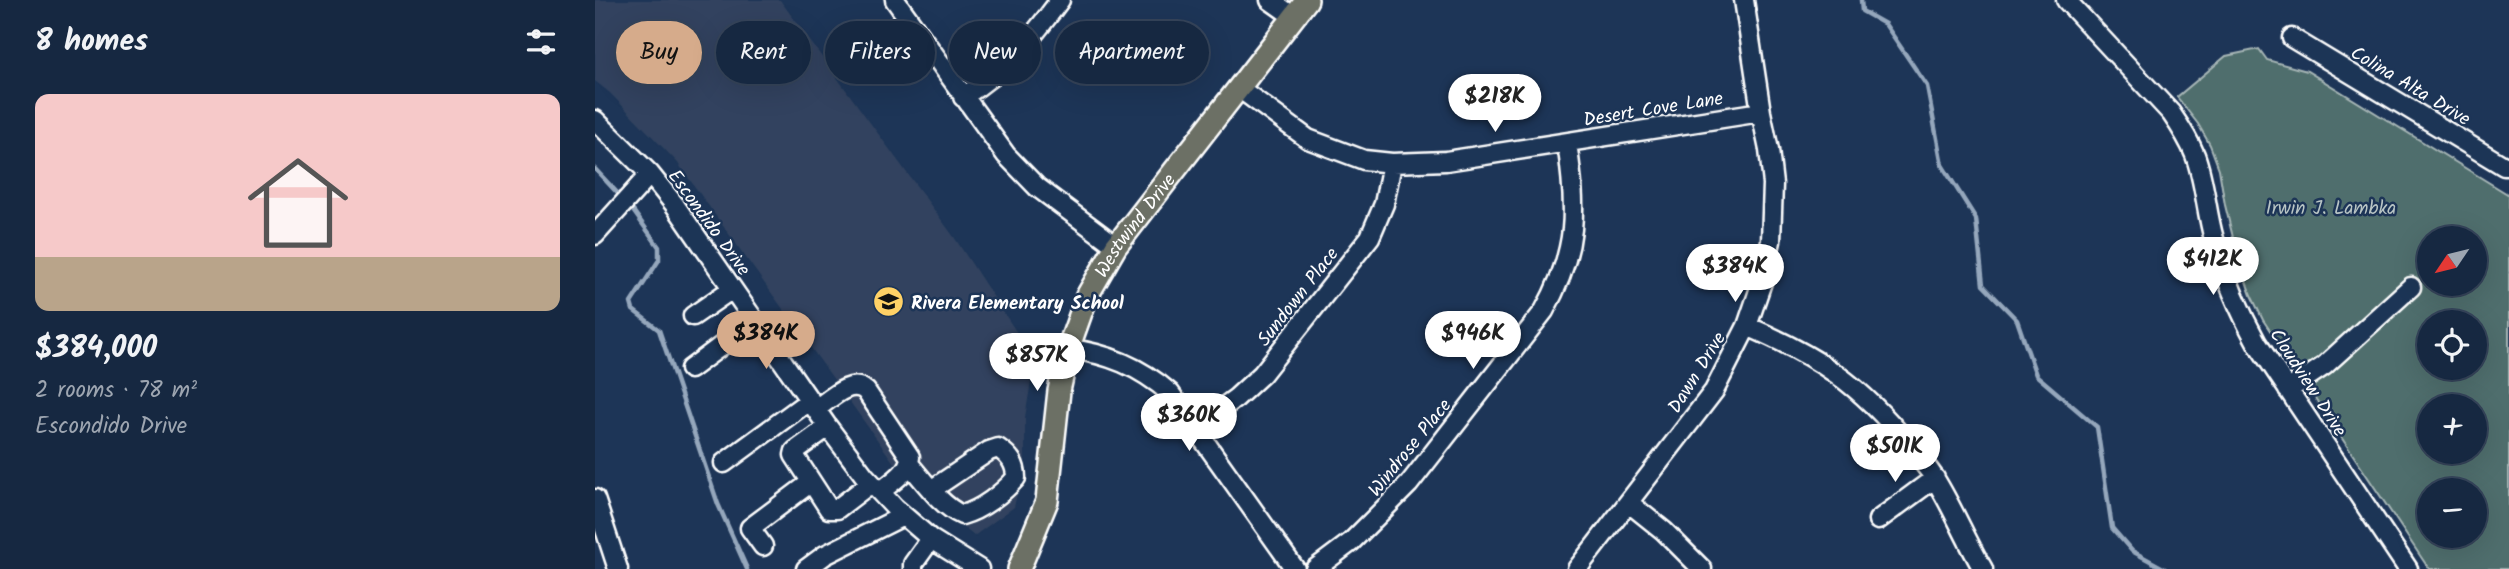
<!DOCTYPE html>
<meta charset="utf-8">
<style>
body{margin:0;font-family:Kalam,sans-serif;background:#1f3048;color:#f1f3f6;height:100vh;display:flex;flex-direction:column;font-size:26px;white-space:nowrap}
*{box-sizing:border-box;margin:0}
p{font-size:23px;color:#9ea6b1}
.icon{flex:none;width:38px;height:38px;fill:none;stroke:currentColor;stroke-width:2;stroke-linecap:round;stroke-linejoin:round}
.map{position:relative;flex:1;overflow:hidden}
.panel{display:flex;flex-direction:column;background:#162841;width:595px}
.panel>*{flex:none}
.guide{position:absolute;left:21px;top:21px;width:665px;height:63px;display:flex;gap:14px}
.needle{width:46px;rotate:235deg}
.controls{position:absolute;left:1822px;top:226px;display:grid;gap:14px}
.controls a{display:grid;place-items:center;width:70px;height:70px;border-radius:50%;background:#162841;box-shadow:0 7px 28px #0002,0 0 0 2px #35445a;font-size:35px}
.price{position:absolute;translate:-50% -60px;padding:0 16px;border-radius:24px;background:#fff;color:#222;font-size:23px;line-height:46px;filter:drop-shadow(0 2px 4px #0008)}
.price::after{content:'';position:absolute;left:50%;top:42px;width:21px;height:16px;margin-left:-10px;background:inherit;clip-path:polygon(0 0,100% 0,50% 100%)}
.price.selected{background:#d6ab8b;color:#111}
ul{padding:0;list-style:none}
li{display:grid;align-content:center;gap:14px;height:371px;padding:0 35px}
li span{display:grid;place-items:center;height:217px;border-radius:14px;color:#555}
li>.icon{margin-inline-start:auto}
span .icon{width:126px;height:126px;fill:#fffc;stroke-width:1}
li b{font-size:30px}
h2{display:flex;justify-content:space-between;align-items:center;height:84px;padding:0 35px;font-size:30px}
.pill{padding:0 24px;border-radius:32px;background:#162841;box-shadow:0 7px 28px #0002,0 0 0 2px #35445a;font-size:24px;line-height:63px}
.pill.selected{background:#d6ab8b;color:#111}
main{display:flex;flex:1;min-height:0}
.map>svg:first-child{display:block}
</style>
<main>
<section class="panel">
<h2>8 homes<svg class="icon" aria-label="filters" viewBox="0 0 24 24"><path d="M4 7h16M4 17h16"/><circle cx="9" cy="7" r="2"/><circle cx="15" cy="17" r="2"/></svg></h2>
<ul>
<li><span style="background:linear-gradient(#f6c9c9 75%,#b9a48a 0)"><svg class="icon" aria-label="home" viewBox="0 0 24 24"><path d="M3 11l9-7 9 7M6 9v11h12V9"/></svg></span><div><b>$384,000</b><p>2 rooms · 78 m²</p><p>Escondido Drive</p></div></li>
</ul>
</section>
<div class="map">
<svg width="1914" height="569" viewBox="0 0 1914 569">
<rect width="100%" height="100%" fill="#1d3557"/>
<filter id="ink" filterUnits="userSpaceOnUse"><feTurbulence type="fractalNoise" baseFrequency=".0143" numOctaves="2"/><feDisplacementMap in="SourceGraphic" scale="14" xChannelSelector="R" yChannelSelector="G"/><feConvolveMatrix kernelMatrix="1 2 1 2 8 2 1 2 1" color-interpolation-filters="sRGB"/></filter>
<g filter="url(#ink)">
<path fill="#32435e" d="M0,0H185L359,237L432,348L445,346L438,370L430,417V461L419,507L379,536L312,481L82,162L15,93L0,81Z"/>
<path fill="#4f6e6d" stroke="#a7b6b6" stroke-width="2" fill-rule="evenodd" d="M1664,49L1672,60L1712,71L1914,195V569H1834L1668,320L1656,295L1644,262L1630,205L1624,169L1615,145L1603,124L1582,97L1631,56ZM1834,238H1880V284H1834ZM1834,322H1880V368H1834ZM1834,406H1880V452H1834ZM1834,490H1880V536H1834Z"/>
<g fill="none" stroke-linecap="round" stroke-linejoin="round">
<path stroke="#95a7bc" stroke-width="4.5" d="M1266,0L1267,11L1290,24L1332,86L1347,165L1381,219L1388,285L1422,320L1441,375L1502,427L1517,528L1537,551L1570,569
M0,169L28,199
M34,205L64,247V260L36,303L38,310L64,330L123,504L152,569"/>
<defs>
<path id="minor" d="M300,0L411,155L442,187L521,246
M675,0L699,17
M1471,0L1576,113C1585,126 1594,140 1600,155C1610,182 1611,211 1619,239C1629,276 1644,310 1662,343L1813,569
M1697,38L1909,166H1914
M644,88L713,139L769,160L797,163L851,161L1166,112
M368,97C413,68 434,42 465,0
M0,120L55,174L79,204L233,427L269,475L300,508L336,539L384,569
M0,235L55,174
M98,316L137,289
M1152,326C1224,357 1265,384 1314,445C1322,456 1333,467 1340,479C1358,508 1371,540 1388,569
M473,349C513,353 545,367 575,393L700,569
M95,369L160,321
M1693,390L1729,366L1816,287
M221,409C234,400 256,377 271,391L315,457C314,473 296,482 285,492
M233,427L200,451L199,455L234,509H242L276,483
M600,428L641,398L667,374L775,237L789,204L797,163
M129,463L215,400
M315,465C330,482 346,506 367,515C386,510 408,493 421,478C421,464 415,456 403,448L394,451L336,490
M0,499L23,569
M1034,503L1069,531L1107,569
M1283,520L1340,478
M168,546L155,528L215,483
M211,569L230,555L308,516
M318,569V564L336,539
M720,569L756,542L814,484L949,311C983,250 982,210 972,143
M982,569L1119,391L1152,326L1167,282L1176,241L1178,184L1174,150L1166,112L1149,0"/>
<g id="major">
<path id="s1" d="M424,569L452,501L464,391L473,349L492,296L521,246L712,0"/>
</g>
</defs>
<use href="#minor" stroke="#fff" stroke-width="23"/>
<use href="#major" stroke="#fff" stroke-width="26"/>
<use href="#minor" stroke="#1d3557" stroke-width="18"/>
<use href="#major" stroke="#6c7065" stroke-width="21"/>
</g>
</g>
<defs>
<symbol id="school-disc" viewBox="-11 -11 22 22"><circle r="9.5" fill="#ffd166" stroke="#1d3557"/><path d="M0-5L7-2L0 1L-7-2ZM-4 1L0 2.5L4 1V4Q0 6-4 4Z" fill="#111"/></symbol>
</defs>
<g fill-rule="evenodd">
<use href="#school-disc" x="276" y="284" width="35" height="35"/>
</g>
<g text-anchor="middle" stroke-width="5" stroke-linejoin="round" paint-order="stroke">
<g font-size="19" fill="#fff" stroke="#1d3557">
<text transform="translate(1816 85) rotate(31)" y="7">Colina Alta Drive</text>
<text transform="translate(1058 108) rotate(-9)" y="7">Desert Cove Lane</text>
<text transform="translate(115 222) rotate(54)" y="7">Escondido Drive</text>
<text dy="7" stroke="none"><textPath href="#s1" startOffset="369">Westwind Drive</textPath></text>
<text transform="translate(702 296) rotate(-52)" y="7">Sundown Place</text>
<text transform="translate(1101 372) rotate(-58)" y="7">Dawn Drive</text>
<text transform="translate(1714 382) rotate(57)" y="7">Cloudview Drive</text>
<text transform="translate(814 447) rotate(-51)" y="7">Windrose Place</text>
</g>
<g font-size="19" fill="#b9c5c5" stroke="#1d3557">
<text x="1736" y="214">Irwin J. Lambka</text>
</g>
<g font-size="19" font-weight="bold" fill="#fff" stroke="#1d3557" text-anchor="start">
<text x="316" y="309">Rivera Elementary School</text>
</g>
</g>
</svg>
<div class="controls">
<a><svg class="needle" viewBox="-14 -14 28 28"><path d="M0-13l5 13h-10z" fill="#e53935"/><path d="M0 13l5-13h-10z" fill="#9ea6b1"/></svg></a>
<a><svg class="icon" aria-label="locate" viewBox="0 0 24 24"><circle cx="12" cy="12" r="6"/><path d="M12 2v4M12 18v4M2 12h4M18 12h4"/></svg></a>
<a>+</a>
<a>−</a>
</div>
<b class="price" style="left:900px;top:134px">$218K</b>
<b class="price" style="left:1618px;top:297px">$412K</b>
<b class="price" style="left:1140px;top:304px">$384K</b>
<b class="price selected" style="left:171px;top:371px">$384K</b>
<b class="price" style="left:878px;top:371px">$946K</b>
<b class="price" style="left:442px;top:393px">$857K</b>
<b class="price" style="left:594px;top:453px">$360K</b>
<b class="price" style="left:1300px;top:484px">$501K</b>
<div class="guide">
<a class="pill selected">Buy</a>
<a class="pill">Rent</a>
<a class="pill">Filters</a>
<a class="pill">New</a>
<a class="pill">Apartment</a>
</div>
</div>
</main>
